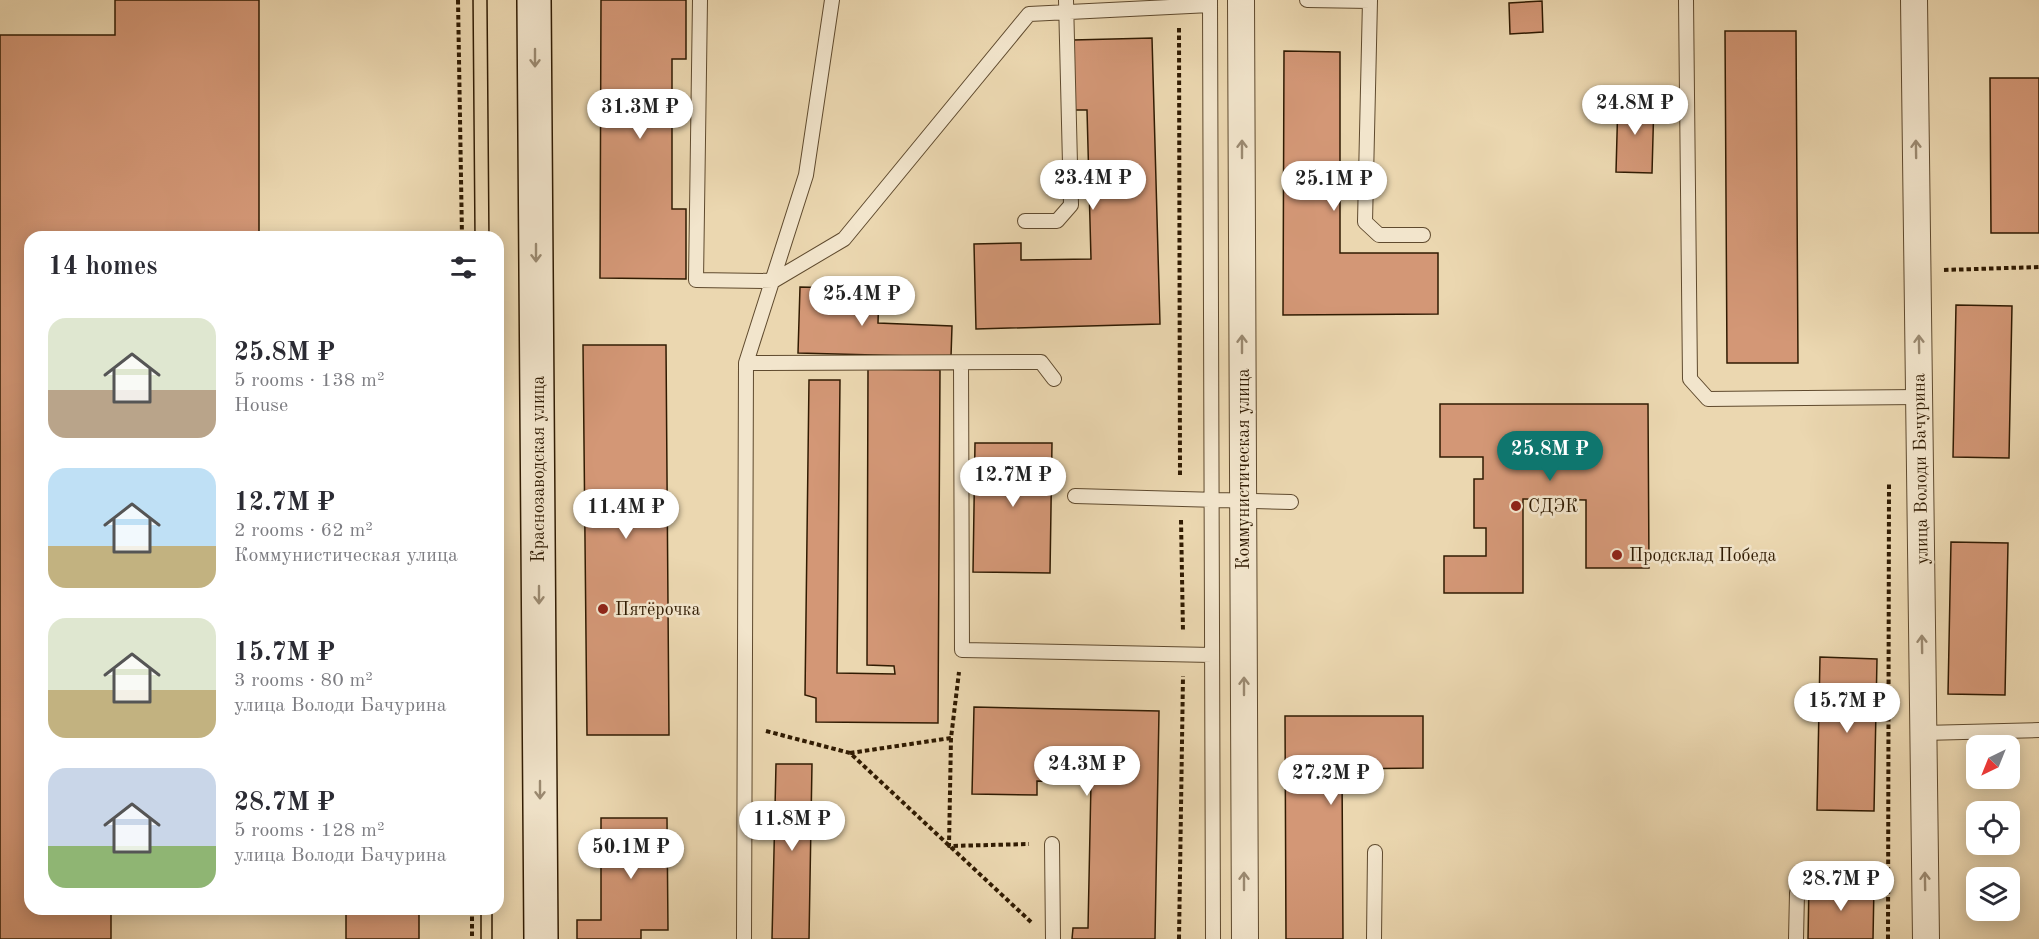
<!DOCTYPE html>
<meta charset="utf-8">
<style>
body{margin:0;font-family:"Old Standard TT",serif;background:#f7f7f7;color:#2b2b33;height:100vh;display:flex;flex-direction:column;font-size:22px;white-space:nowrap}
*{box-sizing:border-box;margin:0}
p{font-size:20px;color:#7c7c81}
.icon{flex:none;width:33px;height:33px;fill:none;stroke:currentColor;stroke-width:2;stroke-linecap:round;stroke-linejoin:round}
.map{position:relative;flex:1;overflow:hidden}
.side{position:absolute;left:24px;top:231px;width:480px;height:684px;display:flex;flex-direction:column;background:#fff;border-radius:18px;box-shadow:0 3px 15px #0003}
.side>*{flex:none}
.needle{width:39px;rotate:223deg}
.buttons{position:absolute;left:1966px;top:735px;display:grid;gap:12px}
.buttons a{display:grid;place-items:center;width:54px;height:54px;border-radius:12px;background:#fff;box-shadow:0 3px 15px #0003;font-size:30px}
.price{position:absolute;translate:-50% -51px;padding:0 14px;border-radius:21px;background:#fff;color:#222;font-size:20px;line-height:39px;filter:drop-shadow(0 2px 3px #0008)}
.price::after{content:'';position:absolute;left:50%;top:36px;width:18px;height:14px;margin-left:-9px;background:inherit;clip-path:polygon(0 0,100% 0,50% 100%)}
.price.selected{background:#0f766e;color:#fff}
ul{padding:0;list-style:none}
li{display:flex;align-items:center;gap:18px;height:150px;padding:0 24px}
li span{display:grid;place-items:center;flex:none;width:168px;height:120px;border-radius:18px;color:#555}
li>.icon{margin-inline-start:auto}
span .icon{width:72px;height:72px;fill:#fffc;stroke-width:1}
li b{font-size:26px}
h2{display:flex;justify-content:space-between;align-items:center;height:72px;padding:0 24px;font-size:26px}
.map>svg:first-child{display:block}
</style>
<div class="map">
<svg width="2039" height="939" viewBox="0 0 2039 939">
<rect width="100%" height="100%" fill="#ebd7b0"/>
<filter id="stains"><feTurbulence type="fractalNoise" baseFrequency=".00333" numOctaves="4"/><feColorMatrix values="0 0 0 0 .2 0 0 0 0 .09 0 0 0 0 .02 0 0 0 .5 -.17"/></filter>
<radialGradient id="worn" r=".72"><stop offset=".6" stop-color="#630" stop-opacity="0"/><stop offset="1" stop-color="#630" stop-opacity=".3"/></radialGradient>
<path fill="#d39776" stroke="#301b02" stroke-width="1.5" d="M115,0H259V237H30V909H111V939H0V35H115Z
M601,0H686V59H672V209H686V279L600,278Z
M1542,1L1543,32L1510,34L1509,3Z
M1725,31H1796L1798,363H1727Z
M1152,38L1160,324L976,329L974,244L1021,243V260L1091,259L1087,110H1075L1073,40Z
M1284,51L1340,52V253H1438V314L1283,315Z
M1990,78H2039V233H1991Z
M1618,99L1654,100L1652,173L1616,172Z
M800,287L879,289L878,323L952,326L951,357L798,353Z
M1956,305L2012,306L2009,458L1953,457Z
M583,345H666L669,735H587Z
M868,369L940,370L938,723L816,722V698L805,695L809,380H840L837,673L895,674L894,666L867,665Z
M1440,404H1648L1649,568H1586V500L1523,499V593H1444V556H1486V528H1474V479H1483V457H1440Z
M975,443H1052L1050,573L973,572Z
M1951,542L2008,543L2005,695L1948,694Z
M1820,657L1877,659L1874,811L1817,810Z
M974,707L1159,711L1155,939H1072L1073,928H1088L1091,782L1037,781V795L972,794Z
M1285,716H1423V768L1342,769L1343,939H1286Z
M776,764H812L809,939H772Z
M601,818H667L668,930H641V939H577V920H601Z
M1809,884L1874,885L1873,939H1808Z
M346,909H419V939H346Z"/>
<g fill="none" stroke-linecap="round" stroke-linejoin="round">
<defs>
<path id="lane" d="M700,0L696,280L773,281L844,239L1029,14L1210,5
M1210,0L1213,939
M1307,0L1370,1
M1370,0L1365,222L1379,235H1423
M1686,0L1690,379L1708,399L1919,397
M1025,221H1057L1071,205L1066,0
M746,363L1041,362L1054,379
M961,363L962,650L1212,655
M1075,496L1291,502
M1923,733L2039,730
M1052,844L1053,939
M744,939L746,363L806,175L832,0
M1374,939L1375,852
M1796,939L1797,893"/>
<path id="street" d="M1241,0L1245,939
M1914,0L1926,939"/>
<path id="secondary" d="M534,0L541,939"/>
</defs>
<use href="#lane" stroke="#5f4a2e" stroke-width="16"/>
<use href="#street" stroke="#5f4a2e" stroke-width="28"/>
<use href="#secondary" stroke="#301b02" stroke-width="36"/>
<path stroke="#301b02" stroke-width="4" stroke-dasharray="4.5 3" stroke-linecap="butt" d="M458,0L462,237
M1179,28L1180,476
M1944,270L2039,267
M1181,520L1183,632
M766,731L850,753L1031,922
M951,738L949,846L1029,844
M850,753L951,738L959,672
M472,909V939
M1179,939L1183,676
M1888,939L1889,484"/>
<use href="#lane" stroke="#f2e5cc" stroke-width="14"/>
<use href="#street" stroke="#f2e5cc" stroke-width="26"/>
<use href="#secondary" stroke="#f2e5cc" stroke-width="33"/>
<path stroke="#301b02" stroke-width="1.5" d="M473,0L475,237
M487,0L489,237
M481,909V939
M492,909V939"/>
</g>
<defs><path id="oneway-shaft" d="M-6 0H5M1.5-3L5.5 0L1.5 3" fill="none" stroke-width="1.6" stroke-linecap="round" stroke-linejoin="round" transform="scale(1.5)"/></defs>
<g stroke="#9b8a71">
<use href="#oneway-shaft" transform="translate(535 58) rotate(90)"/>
<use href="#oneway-shaft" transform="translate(1242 149) rotate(-90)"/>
<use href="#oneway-shaft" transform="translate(1916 149) rotate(-91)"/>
<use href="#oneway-shaft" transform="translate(536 253) rotate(90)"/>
<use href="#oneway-shaft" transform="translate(1242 344) rotate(-90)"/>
<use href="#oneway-shaft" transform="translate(1919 344) rotate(-91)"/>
<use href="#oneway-shaft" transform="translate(539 595) rotate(90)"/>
<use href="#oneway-shaft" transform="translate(1922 644) rotate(-91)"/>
<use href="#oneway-shaft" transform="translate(1244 686) rotate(-90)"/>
<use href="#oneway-shaft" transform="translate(540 790) rotate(90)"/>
<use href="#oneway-shaft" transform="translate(1244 881) rotate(-90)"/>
<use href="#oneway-shaft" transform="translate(1925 881) rotate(-91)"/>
</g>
<g fill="#8f2418" stroke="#f2e5cc" stroke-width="2">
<circle cx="1516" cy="506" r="6"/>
<circle cx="1617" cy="555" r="6"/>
<circle cx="603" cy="609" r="6"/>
</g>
<g text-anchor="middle" stroke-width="5" stroke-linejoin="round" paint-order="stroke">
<g font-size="18" fill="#301b02" stroke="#f2e5cc">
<text transform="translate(538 469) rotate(-90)" y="6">Краснозаводская улица</text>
<text transform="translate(1243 469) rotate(-90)" y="6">Коммунистическая улица</text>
<text transform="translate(1920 469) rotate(-91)" y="6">улица Володи Бачурина</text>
</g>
<g font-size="18" fill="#301b02" stroke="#f2e5cc" text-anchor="start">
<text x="1528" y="512">СДЭК</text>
<text x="1629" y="561">Продсклад Победа</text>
<text x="615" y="615">Пятёрочка</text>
</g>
</g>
<rect width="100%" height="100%" filter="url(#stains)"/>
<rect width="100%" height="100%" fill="url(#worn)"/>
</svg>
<div class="buttons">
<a><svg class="needle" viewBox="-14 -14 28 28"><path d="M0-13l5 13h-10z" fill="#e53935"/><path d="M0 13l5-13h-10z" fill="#7c7c81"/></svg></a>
<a><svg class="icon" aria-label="locate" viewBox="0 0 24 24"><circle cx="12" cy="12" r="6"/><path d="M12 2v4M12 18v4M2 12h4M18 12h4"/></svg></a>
<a><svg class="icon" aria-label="layers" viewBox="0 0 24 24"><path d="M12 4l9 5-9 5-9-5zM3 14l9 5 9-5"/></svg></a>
</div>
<b class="price" style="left:1635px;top:136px">24.8M ₽</b>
<b class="price" style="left:640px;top:140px">31.3M ₽</b>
<b class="price" style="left:1093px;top:211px">23.4M ₽</b>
<b class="price" style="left:1334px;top:212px">25.1M ₽</b>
<b class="price" style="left:862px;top:327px">25.4M ₽</b>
<b class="price selected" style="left:1550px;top:482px">25.8M ₽</b>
<b class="price" style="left:1013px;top:508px">12.7M ₽</b>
<b class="price" style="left:626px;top:540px">11.4M ₽</b>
<b class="price" style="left:1847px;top:734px">15.7M ₽</b>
<b class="price" style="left:1087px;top:797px">24.3M ₽</b>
<b class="price" style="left:1331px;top:806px">27.2M ₽</b>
<b class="price" style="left:792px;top:852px">11.8M ₽</b>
<b class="price" style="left:631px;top:880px">50.1M ₽</b>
<b class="price" style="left:1841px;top:912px">28.7M ₽</b>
<section class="side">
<h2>14 homes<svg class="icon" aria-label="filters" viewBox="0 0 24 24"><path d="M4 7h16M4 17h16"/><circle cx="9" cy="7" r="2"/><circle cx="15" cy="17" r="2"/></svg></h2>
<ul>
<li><span style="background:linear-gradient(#dfe7d0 60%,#b9a48a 0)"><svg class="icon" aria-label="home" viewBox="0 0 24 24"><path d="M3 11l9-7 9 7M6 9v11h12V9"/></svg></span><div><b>25.8M ₽</b><p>5 rooms · 138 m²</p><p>House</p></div></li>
<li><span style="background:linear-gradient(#bfe0f5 65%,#c2b280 0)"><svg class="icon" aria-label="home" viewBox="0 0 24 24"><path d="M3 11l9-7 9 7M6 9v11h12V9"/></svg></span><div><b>12.7M ₽</b><p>2 rooms · 62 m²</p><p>Коммунистическая улица</p></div></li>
<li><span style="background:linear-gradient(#dfe7d0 60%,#c2b280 0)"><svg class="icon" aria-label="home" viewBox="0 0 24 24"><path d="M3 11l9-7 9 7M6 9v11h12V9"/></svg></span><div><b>15.7M ₽</b><p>3 rooms · 80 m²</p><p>улица Володи Бачурина</p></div></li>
<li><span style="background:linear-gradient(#c9d6e8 65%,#8fb573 0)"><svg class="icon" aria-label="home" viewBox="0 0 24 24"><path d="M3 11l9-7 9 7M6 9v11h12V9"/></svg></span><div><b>28.7M ₽</b><p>5 rooms · 128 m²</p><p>улица Володи Бачурина</p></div></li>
</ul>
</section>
</div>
